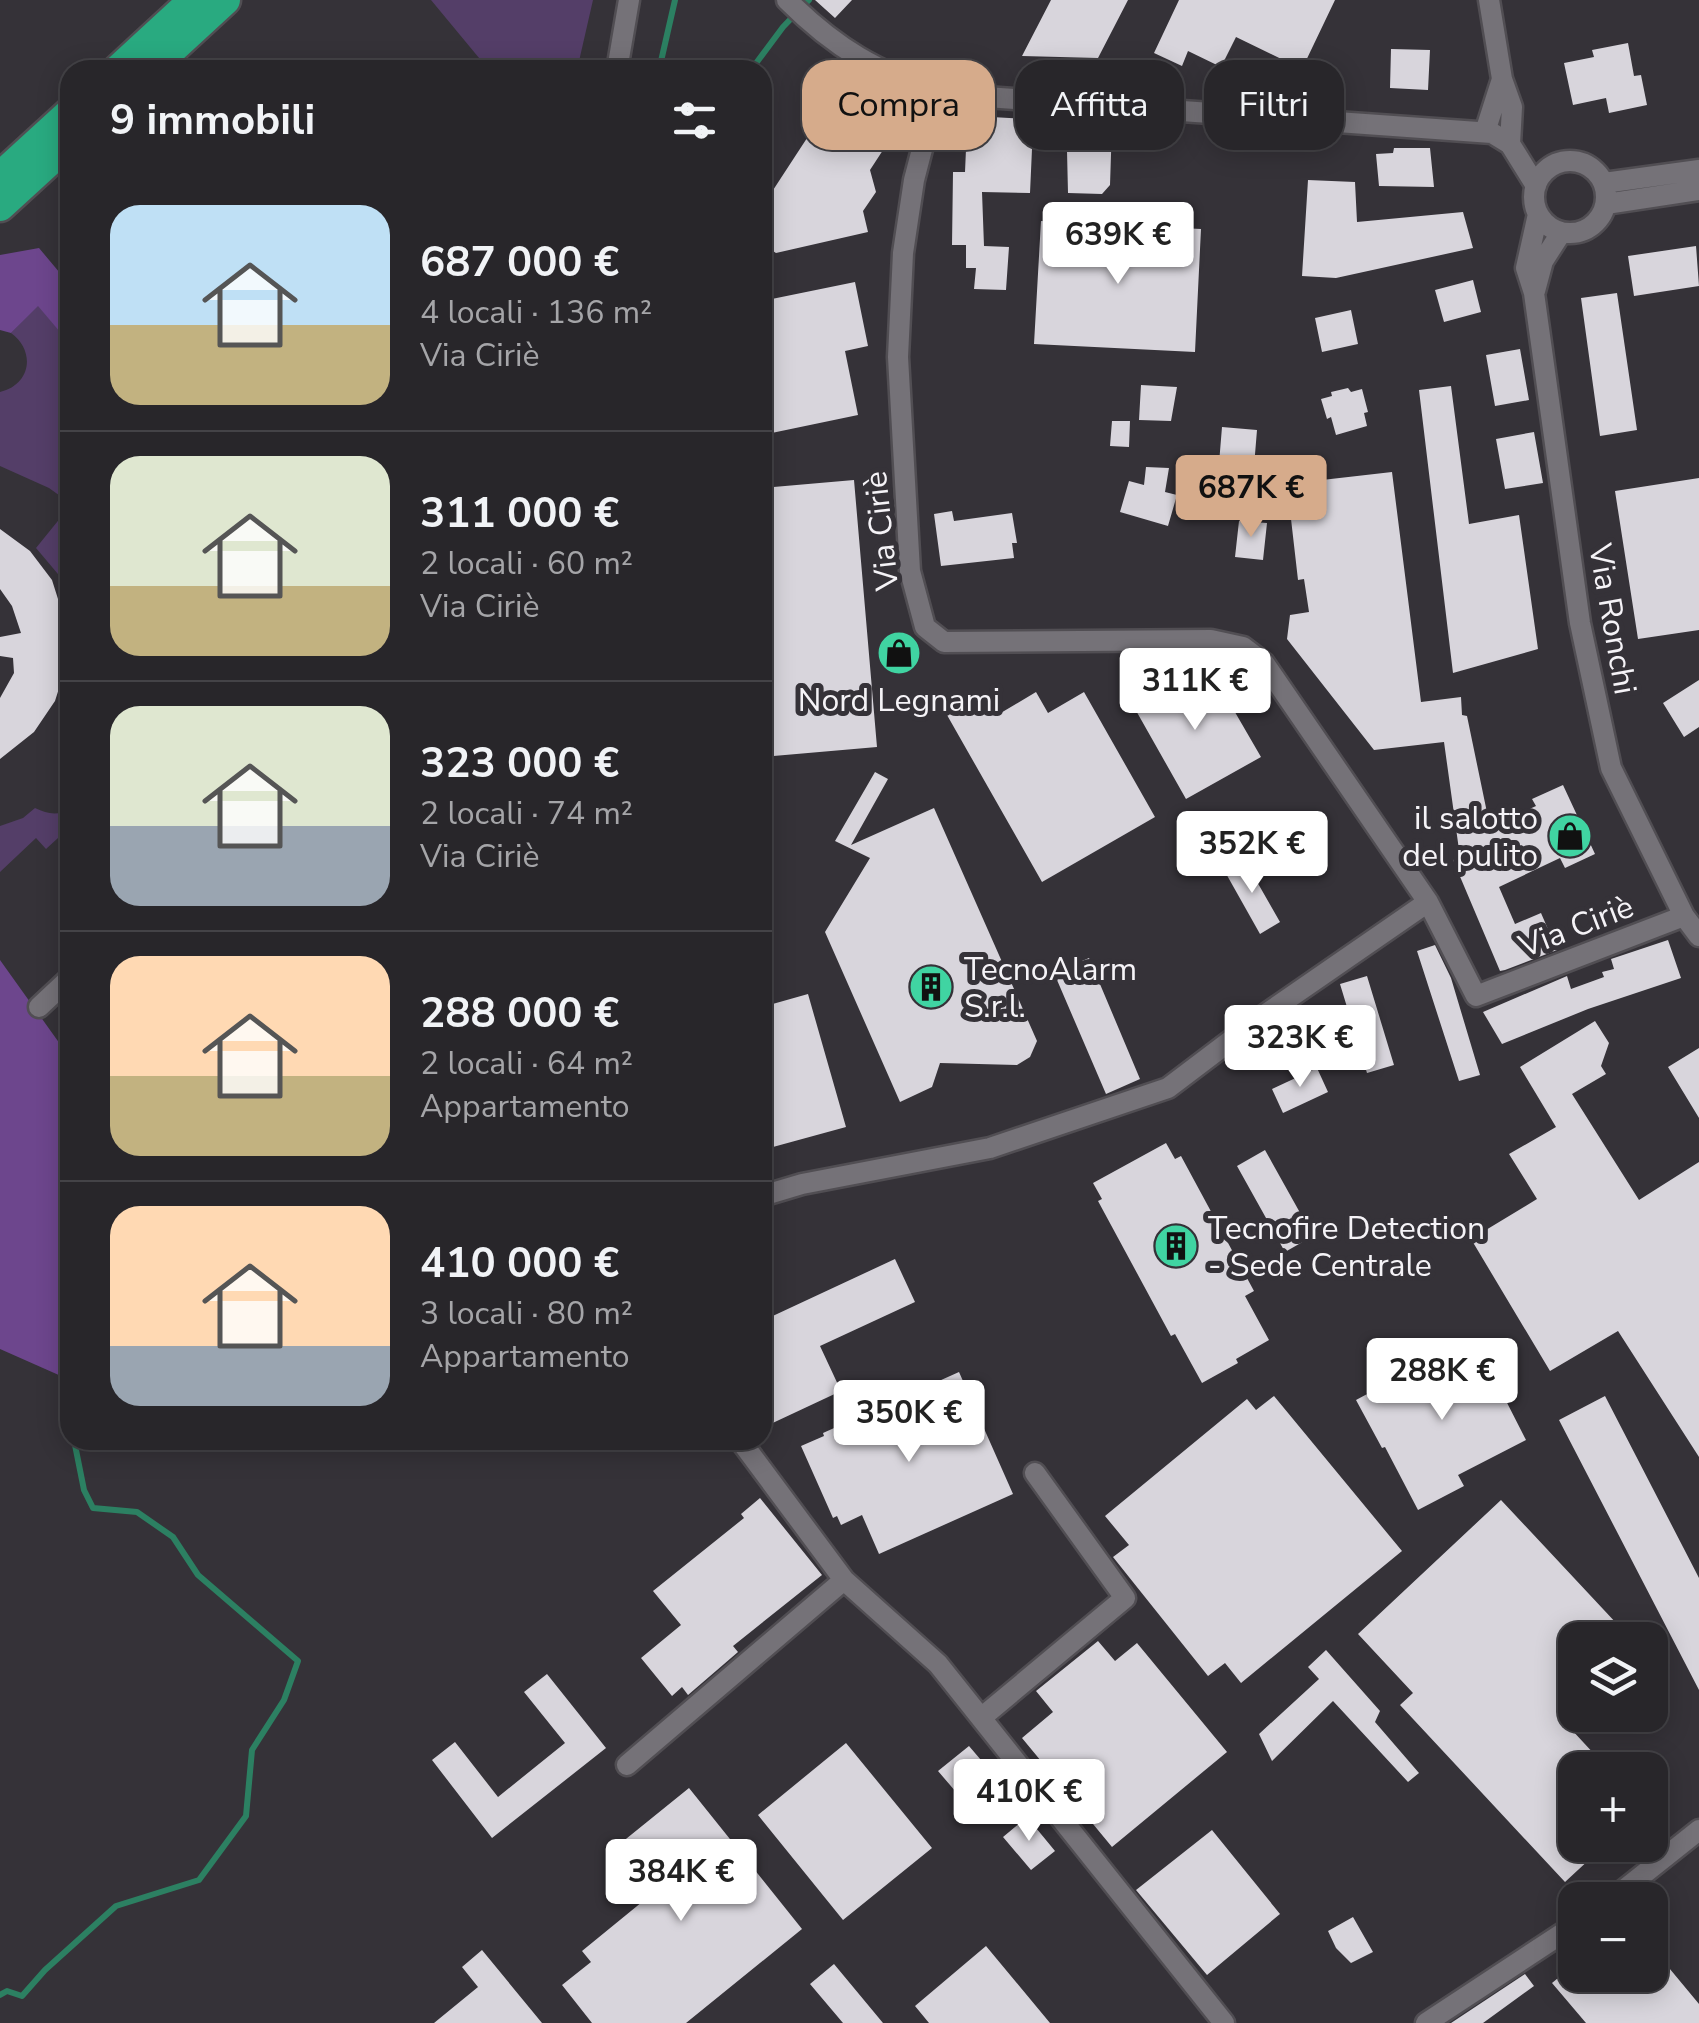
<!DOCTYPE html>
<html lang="it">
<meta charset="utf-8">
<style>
body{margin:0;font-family:"Nunito Sans",sans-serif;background:#343236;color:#f1f3f6;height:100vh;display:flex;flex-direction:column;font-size:38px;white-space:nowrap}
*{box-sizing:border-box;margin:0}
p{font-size:32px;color:#a5a5a8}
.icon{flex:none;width:55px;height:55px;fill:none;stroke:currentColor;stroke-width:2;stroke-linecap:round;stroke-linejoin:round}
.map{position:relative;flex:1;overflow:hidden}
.side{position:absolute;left:60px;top:60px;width:712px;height:1390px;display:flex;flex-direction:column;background:#28262a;border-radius:30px;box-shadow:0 5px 25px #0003,0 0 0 2px #444347}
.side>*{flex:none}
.hud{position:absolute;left:802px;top:60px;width:745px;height:90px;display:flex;gap:20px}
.fabs{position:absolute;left:1558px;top:1622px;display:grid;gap:20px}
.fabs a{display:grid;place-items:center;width:110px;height:110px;border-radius:20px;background:#28262a;box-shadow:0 5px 25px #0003,0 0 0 2px #444347;font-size:50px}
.price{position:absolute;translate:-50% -85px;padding:0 22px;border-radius:10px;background:#fff;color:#222;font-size:32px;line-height:65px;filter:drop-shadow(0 2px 5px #0008)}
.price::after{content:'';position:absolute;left:50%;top:60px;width:30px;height:22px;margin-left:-15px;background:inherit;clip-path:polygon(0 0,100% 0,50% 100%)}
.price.current{background:#d6ab8b;color:#111}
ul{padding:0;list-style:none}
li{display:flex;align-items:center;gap:30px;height:250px;padding:0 50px}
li+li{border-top:2px solid #444347}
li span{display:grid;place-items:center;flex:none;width:280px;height:200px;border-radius:30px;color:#555}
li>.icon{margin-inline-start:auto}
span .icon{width:120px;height:120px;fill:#fffc;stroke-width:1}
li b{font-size:42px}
h2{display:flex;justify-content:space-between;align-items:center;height:120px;padding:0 50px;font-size:42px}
.chip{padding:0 35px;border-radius:30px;background:#28262a;box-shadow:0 5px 25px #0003,0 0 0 2px #444347;font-size:35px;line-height:90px}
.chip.current{background:#d6ab8b;color:#111}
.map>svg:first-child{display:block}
</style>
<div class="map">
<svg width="1699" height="2023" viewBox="0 0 1699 2023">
<rect width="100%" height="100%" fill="#353238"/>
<path fill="#543e68" d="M431,0H593L577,70H489Z
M38,305L70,344V503L49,488L0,466V392C31,385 36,351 11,333Z
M70,506V605L63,580L36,548Z
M35,808C48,814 57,816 70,809V827L46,849L36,838L0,872V826L23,818Z"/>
<path fill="#6d468d" d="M39,248L70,285V344L38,306L11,333L0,330V255Z
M0,960L70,1058V1380L0,1349Z"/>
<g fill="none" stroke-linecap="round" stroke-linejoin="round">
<path stroke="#2c8062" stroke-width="6" d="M659,70L675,0
M751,70L783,27L809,0
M70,1388L64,1416L70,1427
M0,1995L7,1991L22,1996L45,1970L116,1906L199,1880L246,1816L252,1750L284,1700L298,1661L198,1575L173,1537L137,1512L93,1508L84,1490L74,1440"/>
</g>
<path fill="#d8d5dc" d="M815,0H852L835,18Z
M1051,0H1128L1098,58L1022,56Z
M1179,0H1335L1302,69L1236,37L1221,67L1188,51L1182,66L1154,53Z
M1628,43L1634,76L1641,75L1647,105L1609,113L1606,98L1573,105L1564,63L1594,57L1592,50Z
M1391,49L1430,50L1428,90L1390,88Z
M826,109L885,147L870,170L876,192L863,211L868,232L776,253L762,244V207Z
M974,116L1112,124L1110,185L1102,194L1068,193L1067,151L1032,149L1030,193L982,192L984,246L1009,247L1006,290L974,289L976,268H966V245H952L953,172H965L967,126H974Z
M1394,148H1430L1434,187L1379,186L1376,154L1393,153Z
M1308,180L1355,182L1357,222L1463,212L1473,248L1336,278L1302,276Z
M1041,221L1201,229L1195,352L1034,344Z
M1696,246L1699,286L1634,296L1628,256Z
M1473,280L1481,312L1444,322L1435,290Z
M855,282L868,346L845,351L858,415L762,435V301Z
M1617,293L1637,430L1600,436L1581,298Z
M1351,310L1358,344L1322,352L1315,318Z
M1520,349L1529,400L1495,406L1486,355Z
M1141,385L1177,387L1171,421L1139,420Z
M1451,386L1469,524L1519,515L1538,649L1453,673L1419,390Z
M1348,388L1351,392L1362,389L1368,412L1364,413L1367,426L1336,435L1331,417L1327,419L1321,399L1332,396L1331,392Z
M1112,421H1130L1129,447L1110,446Z
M1222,427L1257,430L1251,503L1216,500Z
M1534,432L1543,483L1505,489L1496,439Z
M1146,467L1169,468L1165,492L1177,495L1168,526L1120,512L1129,481L1144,485Z
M1392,472L1421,702L1461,697L1462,715L1467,716L1490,827L1536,806L1532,799L1563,785L1595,854L1565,868L1560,858L1499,887L1515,924L1541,913L1557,950L1505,970L1500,971L1453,860L1460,857L1444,742L1374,750L1287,639L1290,615L1309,612L1304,579L1298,580L1287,484Z
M1699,478V630L1638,639L1615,491Z
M854,480L877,747L762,757V488Z
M952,511L954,521L1012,513L1017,543H1012L1014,558L941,566L934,514Z
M1239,521L1267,523L1263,560L1235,557Z
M0,529L30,551L52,580L70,637V662L67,663L55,701L34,732L0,759V698L14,673L13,658L0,656V637L21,633L12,606L0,589Z
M1168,678L1193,680L1219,692L1228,709L1232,707L1261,757L1186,799L1130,700Z
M1699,680V727L1684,737L1663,703Z
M1036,692L1048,713L1084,692L1155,817L1042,882L947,715L987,693L999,714Z
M875,772L888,779L851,845L934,808L1037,1041L1030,1057L1017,1065L940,1063L932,1087L900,1102L825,932L870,858L835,841Z
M1244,859L1280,922L1260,934L1224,870Z
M1668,940L1681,978L1588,1009L1502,1044L1483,1012L1567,976L1571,989L1604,977L1602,972L1614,969L1611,959Z
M1435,945L1451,978L1480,1075L1459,1081L1417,951Z
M1089,958L1140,1079L1106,1094L1054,973Z
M1367,976L1394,1065L1367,1073L1340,984Z
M808,994L846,1127L762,1150V1007Z
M1595,1021L1609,1043L1601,1066L1606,1074L1572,1094L1639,1200L1699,1162V1457L1618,1331L1550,1371L1471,1239L1537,1199L1509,1154L1556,1127L1520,1067Z
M1699,1048V1118L1668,1067Z
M1317,1068L1328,1092L1283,1113L1272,1089Z
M1166,1143L1175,1159L1181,1156L1254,1291L1245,1296L1269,1340L1236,1359L1238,1363L1202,1383L1175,1334L1171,1336L1098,1201L1102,1199L1093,1183Z
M1265,1150L1313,1236L1285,1252L1237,1166Z
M895,1259L915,1302L820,1346L841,1391L762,1428V1321Z
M1476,1342L1526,1440L1458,1475L1464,1486L1418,1510L1385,1447L1382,1448L1356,1400L1410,1371L1413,1375Z
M959,1372L1013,1494L879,1554L862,1515L841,1525L837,1516L833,1518L801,1446L824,1436L823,1433Z
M1274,1396L1402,1551L1241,1683L1225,1663L1208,1676L1113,1557L1129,1545L1105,1516L1247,1399L1256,1410Z
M1605,1396L1699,1578V1690L1559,1420Z
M760,1498L822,1575L733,1646L738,1652L688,1695L682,1687L672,1696L641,1658L681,1625L653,1591L744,1518L741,1514Z
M1501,1500L1632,1640H1575V1699L1558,1715L1609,1770H1575V1845H1605L1565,1882L1400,1705L1413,1693L1358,1634Z
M1098,1641L1115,1661L1137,1643L1227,1752L1112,1847L1022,1738L1053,1712L1036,1691Z
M1326,1650L1380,1711L1375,1722L1419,1773L1408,1782L1333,1701L1272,1761L1259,1734L1319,1679L1308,1667Z
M547,1674L606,1748L492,1838L432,1760L455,1742L498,1797L565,1743L524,1692Z
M846,1743L932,1848L843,1920L758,1815Z
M969,1746L1004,1787L974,1813L938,1771Z
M689,1788L802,1929L686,2023H592L562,1985L591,1962L582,1951L653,1893L616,1847Z
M1027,1817L1055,1851L1031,1870L1003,1837Z
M1212,1830L1280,1914L1207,1975L1136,1890Z
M1353,1917L1373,1952L1351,1963L1336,1948L1328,1931Z
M1650,1945L1699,2004V2023H1586L1552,1983L1575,1964V1975H1650Z
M986,1946L1050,2023H929L915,2006Z
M482,1950L542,2023H434L478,1987L462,1967Z
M834,1964L883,2023H843L810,1984Z
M1525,1974L1534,1986L1483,2023H1451Z"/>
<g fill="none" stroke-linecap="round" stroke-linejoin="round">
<defs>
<path id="minor" d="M787,0C836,49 877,72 943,94L1492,133L1510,144L1536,186
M1489,0L1502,79L1512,107L1510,144
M617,70L629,0
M943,94L927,130L914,180L903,253L898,357L910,571L925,627L944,642L1211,640L1243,647L1264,663L1428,902L1476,996L1684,916
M1485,132L1502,79
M1534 197a36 36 0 1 1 72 0a36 36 0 1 1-72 0Z
M1604,183L1699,170
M1606,204L1699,190
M1538,214L1526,268L1534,293L1580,623L1611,768L1684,916L1699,936
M1535,291L1543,261L1561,233
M39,1007L70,978
M762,1196L802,1184L990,1148L1168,1088L1263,1016L1428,902
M740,1440L844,1580L938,1664L1224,2023
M981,1718L1125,1598L1035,1473
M627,1765L844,1580
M1611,1900L1699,1830
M1426,2023L1575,1925"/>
<path id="highway" d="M118,70L194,0
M149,70L225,0
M0,177L70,113
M0,206L70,142"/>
</defs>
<use href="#minor" stroke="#514e53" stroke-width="25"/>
<use href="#highway" stroke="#514e53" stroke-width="35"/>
<use href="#minor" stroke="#757278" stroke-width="20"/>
<use href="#highway" stroke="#29aa80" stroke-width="30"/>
</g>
<defs>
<symbol id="shop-disc" viewBox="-11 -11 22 22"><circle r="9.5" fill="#40d4a2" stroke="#353238"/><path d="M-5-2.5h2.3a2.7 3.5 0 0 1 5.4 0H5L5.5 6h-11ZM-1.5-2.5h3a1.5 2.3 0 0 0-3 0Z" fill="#111"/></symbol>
<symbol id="building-disc" viewBox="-11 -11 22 22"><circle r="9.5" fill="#40d4a2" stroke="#353238"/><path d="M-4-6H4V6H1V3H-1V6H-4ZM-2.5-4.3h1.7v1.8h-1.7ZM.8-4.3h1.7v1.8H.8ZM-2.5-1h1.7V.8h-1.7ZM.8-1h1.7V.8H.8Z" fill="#111"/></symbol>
</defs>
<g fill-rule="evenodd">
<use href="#shop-disc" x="874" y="628" width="50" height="50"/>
<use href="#shop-disc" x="1545" y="811" width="50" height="50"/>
<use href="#building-disc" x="906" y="962" width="50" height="50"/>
<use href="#building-disc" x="1151" y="1221" width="50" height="50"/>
</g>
<g text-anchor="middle" stroke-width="10" stroke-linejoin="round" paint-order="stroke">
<g font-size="32" fill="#f5f3f7" stroke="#353238">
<text transform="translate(881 531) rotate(-96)" y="11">Via Ciriè</text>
<text transform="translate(1613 619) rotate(80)" y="11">Via Ronchi</text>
<text transform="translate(1576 926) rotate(-21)" y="11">Via Ciriè</text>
</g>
<g font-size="32" fill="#f5f3f7" stroke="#353238" text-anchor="start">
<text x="899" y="711" text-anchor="middle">Nord Legnami</text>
<text x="1538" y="829" text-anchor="end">il salotto<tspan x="1538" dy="37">del pulito</tspan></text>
<text x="964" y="980">TecnoAlarm<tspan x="964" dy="37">S.r.l.</tspan></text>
<text x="1208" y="1239">Tecnofire Detection<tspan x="1208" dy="37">- Sede Centrale</tspan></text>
</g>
</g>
</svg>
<div class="fabs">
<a><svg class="icon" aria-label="layers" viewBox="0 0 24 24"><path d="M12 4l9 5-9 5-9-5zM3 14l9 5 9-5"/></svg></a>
<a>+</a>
<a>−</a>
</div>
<b class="price" style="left:1118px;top:287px">639K €</b>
<b class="price current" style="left:1251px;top:540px">687K €</b>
<b class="price" style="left:1195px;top:733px">311K €</b>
<b class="price" style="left:1252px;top:896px">352K €</b>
<b class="price" style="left:1300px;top:1090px">323K €</b>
<b class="price" style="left:1442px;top:1423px">288K €</b>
<b class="price" style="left:909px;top:1465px">350K €</b>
<b class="price" style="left:1029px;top:1844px">410K €</b>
<b class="price" style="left:681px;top:1924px">384K €</b>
<div class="hud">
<a class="chip current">Compra</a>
<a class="chip">Affitta</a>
<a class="chip">Filtri</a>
</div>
<section class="side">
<h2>9 immobili<svg class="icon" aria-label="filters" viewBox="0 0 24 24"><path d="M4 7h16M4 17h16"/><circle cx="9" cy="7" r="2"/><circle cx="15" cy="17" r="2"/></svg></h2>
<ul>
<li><span style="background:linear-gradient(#bfe0f5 60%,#c2b280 0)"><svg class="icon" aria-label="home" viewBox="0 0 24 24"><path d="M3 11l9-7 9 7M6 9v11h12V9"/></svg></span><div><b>687 000 €</b><p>4 locali · 136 m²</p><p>Via Ciriè</p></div></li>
<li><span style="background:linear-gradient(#dfe7d0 65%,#c2b280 0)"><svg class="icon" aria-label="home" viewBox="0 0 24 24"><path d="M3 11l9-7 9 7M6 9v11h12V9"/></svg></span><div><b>311 000 €</b><p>2 locali · 60 m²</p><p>Via Ciriè</p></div></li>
<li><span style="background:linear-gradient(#dfe7d0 60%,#9aa5b1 0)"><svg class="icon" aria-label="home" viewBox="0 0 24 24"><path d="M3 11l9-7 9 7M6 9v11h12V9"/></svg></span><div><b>323 000 €</b><p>2 locali · 74 m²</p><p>Via Ciriè</p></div></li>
<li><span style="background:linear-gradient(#ffd9b3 60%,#c2b280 0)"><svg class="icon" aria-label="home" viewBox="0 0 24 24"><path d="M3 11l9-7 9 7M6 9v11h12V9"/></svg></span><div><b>288 000 €</b><p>2 locali · 64 m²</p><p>Appartamento</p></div></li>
<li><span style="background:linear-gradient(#ffd9b3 70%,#9aa5b1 0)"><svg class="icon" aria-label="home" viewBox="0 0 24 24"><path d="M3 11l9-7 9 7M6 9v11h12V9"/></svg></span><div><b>410 000 €</b><p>3 locali · 80 m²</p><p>Appartamento</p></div></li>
</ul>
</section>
</div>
